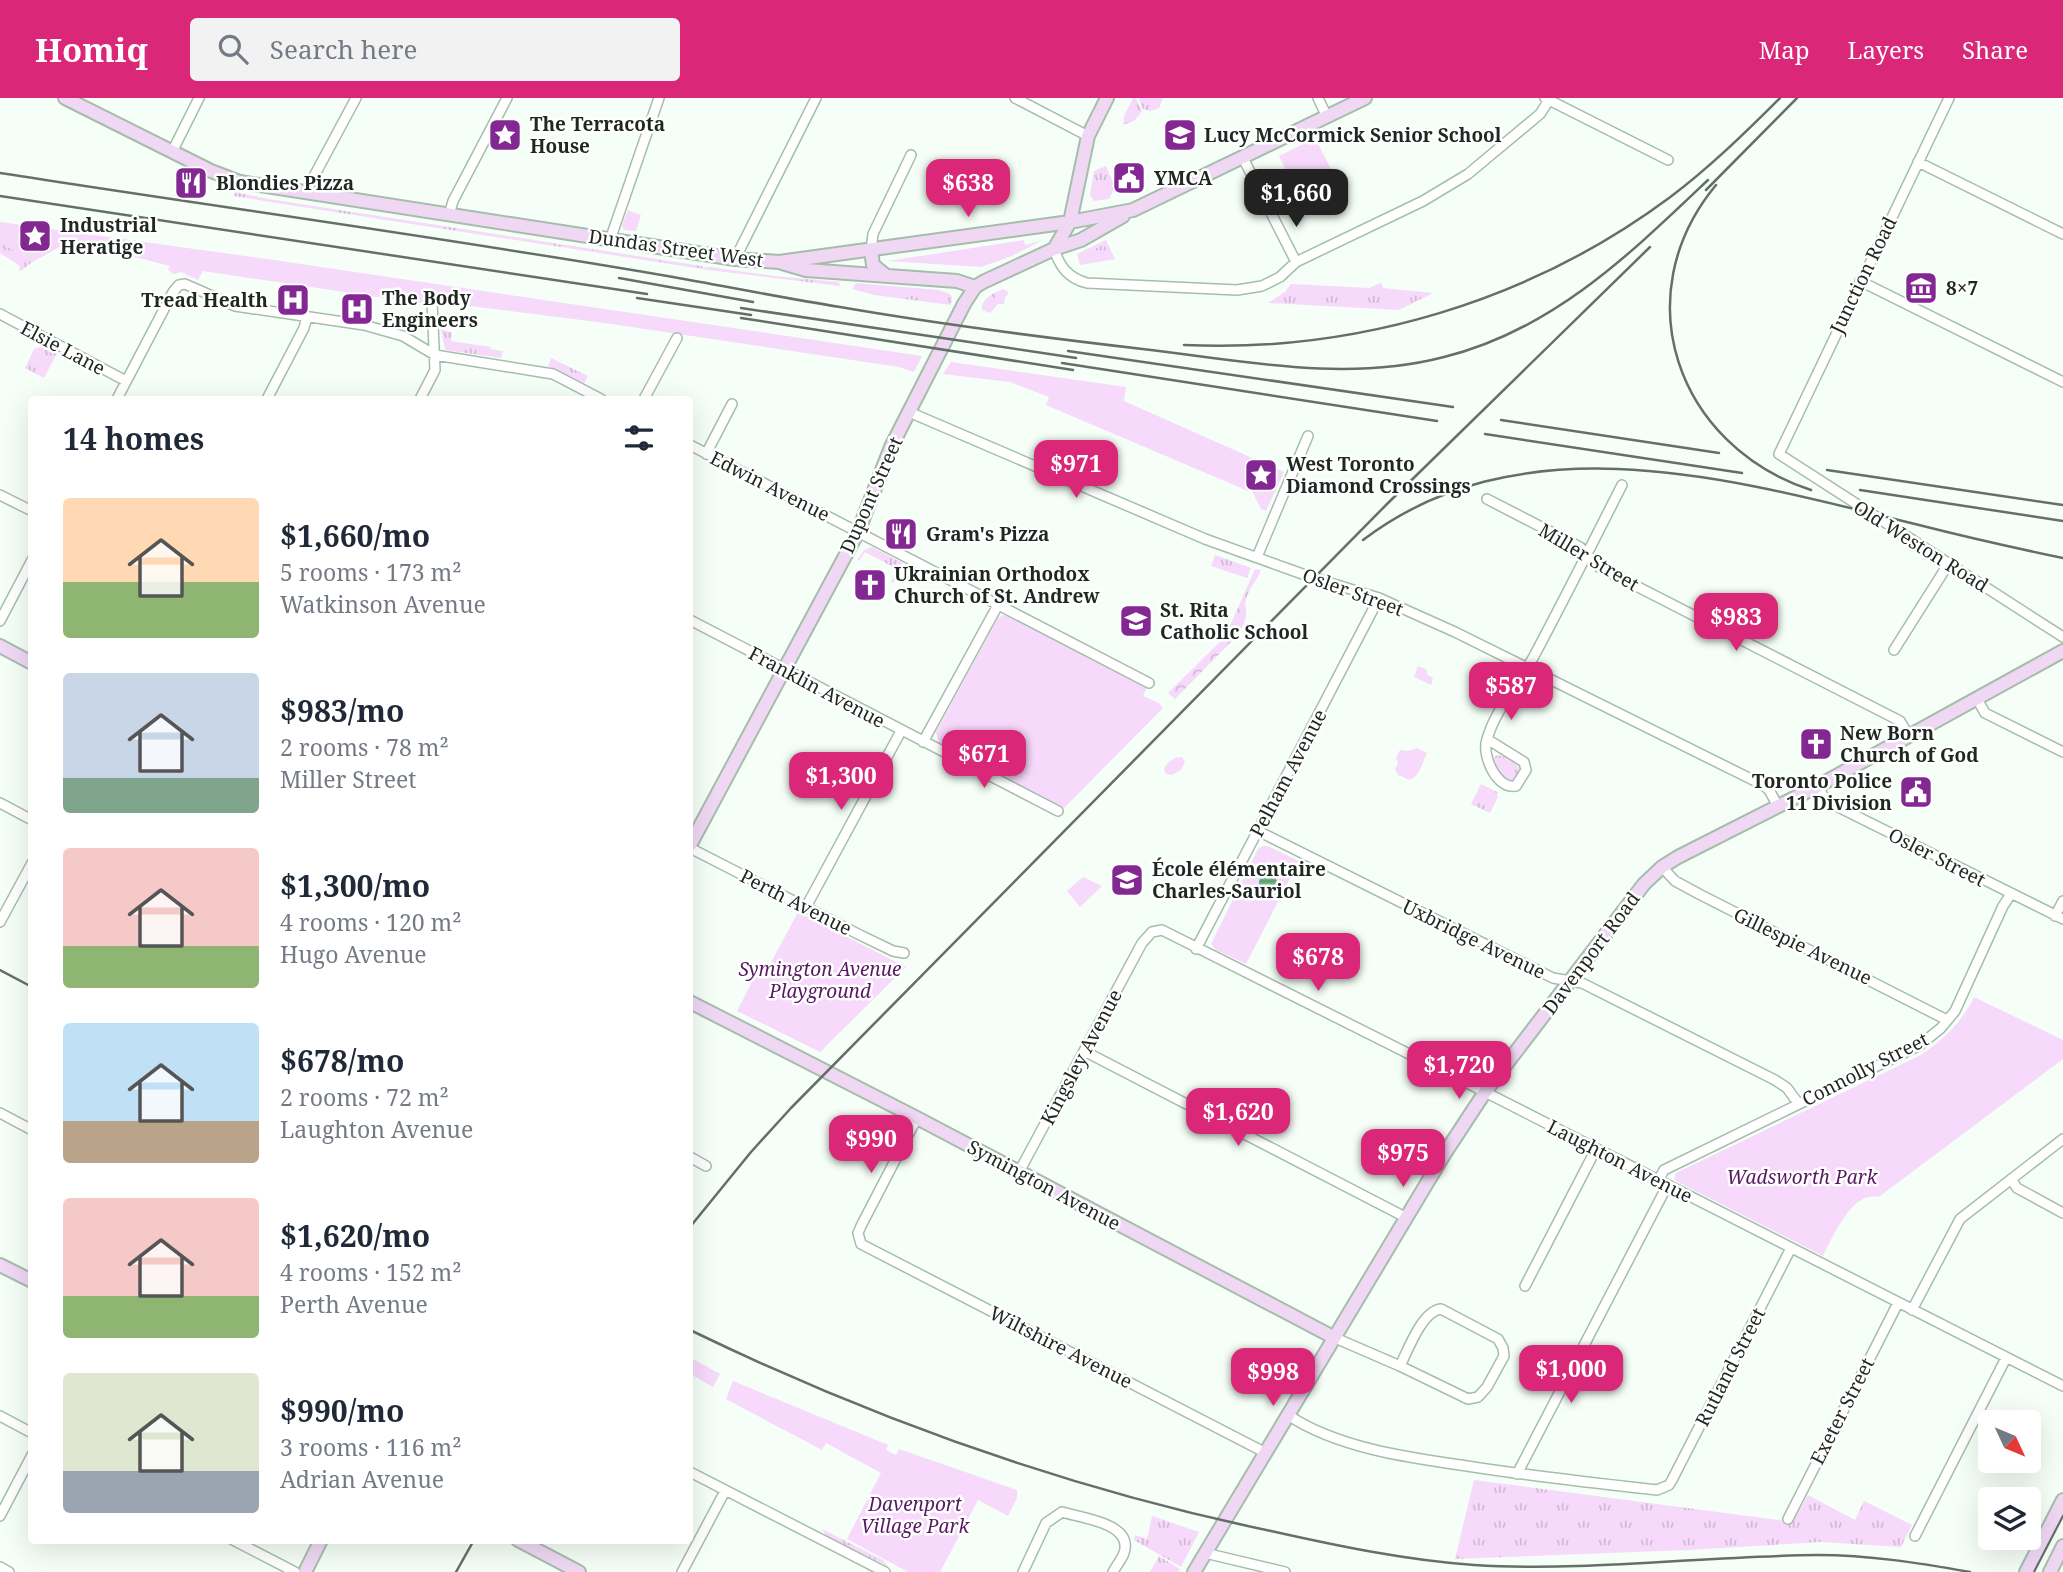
<!DOCTYPE html>
<meta charset="utf-8">
<style>
body{margin:0;font-family:"Noto Serif",serif;background:#f2f2f3;color:#1f2937;height:100vh;display:flex;flex-direction:column;font-size:26px;white-space:nowrap}
*{box-sizing:border-box;margin:0}
p{font-size:23px;color:#747a83}
.icon{flex:none;width:38px;height:38px;fill:none;stroke:currentColor;stroke-width:2;stroke-linecap:round;stroke-linejoin:round}
.map{position:relative;flex:1;overflow:hidden}
.panel{position:absolute;left:28px;top:298px;width:665px;height:1148px;display:flex;flex-direction:column;background:#fff;border-radius:7px;box-shadow:0 7px 28px #0002}
.panel>*{flex:none}
.needle{width:46px;rotate:134deg}
.controls{position:absolute;left:1978px;top:1312px;display:grid;gap:14px}
.controls a{display:grid;place-items:center;width:63px;height:63px;border-radius:7px;background:#fff;box-shadow:0 7px 28px #0002;font-size:35px}
.price{position:absolute;translate:-50% -60px;padding:0 16px;border-radius:14px;background:#db2777;color:#fff;font-size:23px;line-height:46px;filter:drop-shadow(0 2px 4px #0008)}
.price::after{content:'';position:absolute;left:50%;top:42px;width:21px;height:16px;margin-left:-10px;background:inherit;clip-path:polygon(0 0,100% 0,50% 100%)}
.price.active{background:#222;color:#fff}
ul{padding:0;list-style:none}
li{display:flex;align-items:center;gap:21px;height:175px;padding:0 35px}
li span{display:grid;place-items:center;flex:none;width:196px;height:140px;border-radius:7px;color:#555}
li>.icon{margin-inline-start:auto}
span .icon{width:84px;height:84px;fill:#fffc;stroke-width:1}
li b{font-size:30px}
h2{display:flex;justify-content:space-between;align-items:center;height:84px;padding:0 35px;font-size:30px}
header{display:flex;align-items:center;gap:42px;box-sizing:border-box;height:98px;padding:0 35px;background:#db2777;color:#fff}
header strong{font-size:33px}
nav{display:flex;gap:38px;margin-inline-start:auto;font-size:24px}
.search{width:490px;height:63px;background:#f2f2f3;display:flex;align-items:center;gap:18px;box-sizing:border-box;padding:0 24px;border-radius:7px;color:#747a83;font-size:26px}
.map>svg:first-child{display:block}
</style>
<header>
<strong>Homiq</strong>
<div class="search"><svg class="icon" aria-label="search" viewBox="0 0 24 24"><circle cx="10" cy="10" r="6"/><path d="M15 15l6 6"/></svg>Search here</div>
<nav><a>Map</a><a>Layers</a><a>Share</a></nav>
</header>
<div class="map">
<svg width="2063" height="1474" viewBox="0 0 2063 1474">
<defs>
<pattern id="grass-tufts" width="24" height="20" patternUnits="userSpaceOnUse" patternTransform="scale(1.75)"><rect width="24" height="20" fill="#f6d9fb"/><path d="M3 7l-1-3M5 7V3M7 7l1-3M15 17l-1-3M17 17v-4M19 17l1-3" fill="none" stroke="#d2bad7"/></pattern>
<pattern id="forest-crowns" width="20" height="18" patternUnits="userSpaceOnUse" patternTransform="scale(1.75)"><rect width="20" height="18" fill="#f6d9fb"/><path d="M2 6a3 3 0 1 1 6 0M12 15a3 3 0 1 1 6 0" fill="none" stroke="#d2bad7"/></pattern>
<pattern id="water-rules" width="6" height="5" patternUnits="userSpaceOnUse" patternTransform="scale(1.75)"><rect width="6" height="5" fill="#6fb684"/><path d="M0 2.5h6" fill="none" stroke="#5b946c"/></pattern>
</defs>
<rect width="100%" height="100%" fill="#f5fff7"/>
<path fill="url(#grass-tufts)" d="M1133,0H1136L1142,13L1134,23L1123,27L1124,18Z
M1138,0H1163L1159,10L1150,13L1143,11Z
M1106,68L1115,89L1109,101L1094,103L1090,97L1094,73Z
M235,94L268,101L702,168L703,170L710,169L774,178L839,184L840,188L709,172L283,106L234,98Z
M0,145L26,158L31,165L21,173L19,172L20,168L0,155Z
M1105,146L1111,158L1087,162L1085,155Z
M856,185L939,192L950,196L952,199L951,207L874,197L852,191Z
M1381,185L1383,190L1433,195L1399,212L1268,205L1285,194L1291,186L1369,190Z
M441,231L452,235L451,243L491,249L490,251L503,253L501,260L445,252Z
M44,248L57,255L44,280L25,270L34,251Z
M551,260L588,278L584,285L548,268Z
M872,449L903,465L893,485L891,484L897,471L865,454L859,463L857,462L864,452Z
M1215,457L1251,470L1247,480L1211,468Z
M1418,568L1426,571L1428,577L1433,580L1431,587L1414,579Z
M1497,657C1508,659 1516,663 1520,672L1514,685L1511,686L1504,681L1492,665L1493,660Z
M1481,686L1497,694L1498,699L1490,715L1471,706Z
M1474,1382L1793,1424L1808,1397L1855,1422L1864,1403L1912,1427L1901,1449L1821,1444L1688,1452L1455,1461Z
M1152,1418L1199,1434L1181,1469L1134,1442L1135,1437L1147,1441Z
M822,1431L883,1462L888,1468L827,1439Z
M1159,1458L1180,1471L1178,1474H1150Z"/>
<path fill="url(#forest-crowns)" d="M1003,191L1009,194L1005,200L1004,206H998L990,215L982,212C981,200 994,195 1003,191Z
M1255,471L1261,472C1257,483 1248,491 1246,502C1244,510 1246,505 1246,513C1247,522 1241,532 1236,539L1175,601L1168,595L1225,539Z"/>
<path fill="#f6d9fb" fill-rule="evenodd" d="M1315,40L1333,75L1297,95L1279,58Z
M628,112L641,117L636,133L624,132L622,128Z
M0,124L274,162L922,258L914,274L899,269L605,225L438,204L418,205L203,173L198,182L181,174L174,176L168,172L170,168L119,155L120,151L70,143L31,165L26,158L0,145Z
M1024,142L1025,147L1041,143L1012,158L981,169L888,163Z
M1106,142L1115,161L1080,167L1077,156ZM1104,146L1110,158L1087,162L1085,155Z
M951,264L1126,289L1124,303L1284,374L1266,413L1261,411L1250,389L1248,393L1046,307L1049,299L1010,284L943,276Z
M1002,517L1009,518L1147,589L1143,598L1159,605L1163,610L1064,710L939,645L936,634L997,522Z
M1417,650L1427,655C1422,665 1420,678 1410,682L1398,677L1395,671L1398,665L1396,660L1400,652L1408,653Z
M1182,659L1185,664L1181,672L1172,677L1166,676L1164,671C1167,664 1174,659 1182,659Z
M1262,748H1268L1299,763L1246,866L1216,852L1211,846L1258,751Z
M1083,779L1102,788L1080,809L1067,793Z
M798,814L906,869L820,954L737,913L760,868L767,872Z
M1974,899L2063,942V961L1880,1098C1875,1099 1868,1098 1863,1101C1847,1108 1830,1143 1823,1158L1674,1082L1676,1075L1921,957C1944,941 1962,924 1974,899Z
M693,1261L720,1276L713,1289L690,1276V1268Z
M733,1283L888,1347L886,1352L896,1357L899,1351L1017,1392V1400L1008,1418L978,1402L940,1474H908L847,1441L881,1375L826,1345L822,1352L726,1301Z"/>
<path fill="url(#water-rules)" d="M1011,632L1020,636L1018,652L1011,659L1004,658L999,654L998,647Z
M1259 785a9 9 0 1 1 18 0a9 9 0 1 1-18 0Z"/>
<g fill="none" stroke-linecap="round" stroke-linejoin="round">
<defs>
<path id="street" d="M1015,0L1088,38
M1318,0L1327,19
M1545,0L1668,62
M1949,0L1779,356L2063,539
M172,54L199,0
M1243,60L1296,164
M1918,64L2063,136
M305,95L356,0
M449,117L453,103L507,0
M610,142L659,0
M1054,151C1060,169 1068,180 1087,185L1237,192L1262,188L1280,179L1296,164L1423,103L1468,76L1540,16L1549,2
M871,152L873,136L911,57
M735,161L816,0
M1860,183L2063,284
M0,216L126,283
M117,301L173,194L179,187L185,186L235,208L364,227L403,238L435,257L553,276L601,301
M267,301L304,230L307,219
M420,301L435,272L432,204
M644,301L677,240
M909,314L1205,441L1308,478L1379,500L1455,534L1763,687L1769,692L1778,708
M690,347L1149,585
M706,356L732,306
M0,397L32,413
M1487,401L1580,449L1599,469L1900,623L1909,638
M1257,459L1308,338
M690,522L1058,713
M0,523L32,462
M1894,552L1949,465
M1509,596L1508,589L1519,566
M1977,601L1985,615L2063,654
M1487,641L1524,664L1526,672L1516,688C1497,692 1481,657 1487,641C1496,610 1519,586 1534,558C1564,502 1593,444 1622,387
M923,644L998,507
M1818,688L1826,703L2063,821
M0,705L32,722
M1258,733L1553,880L1582,885L1775,982L1787,990L1798,1005
M690,750L858,836L893,853L904,855
M1662,769L1675,783L1699,796L1947,922
M806,809L901,633
M2055,818L2063,803
M0,824L32,765
M1196,851L1379,500
M1084,953L1405,1119
M0,1015L32,1032
M917,1020L861,1128L858,1135L861,1146L1266,1355
M690,1059L706,1068
M1019,1074L1142,845L1152,834L1162,832L1485,994L2063,1288
M2011,1081L2017,1090L2063,1115
M1658,1083L1664,1072L1920,947L1941,930L1955,913L2003,808L2011,796
M1525,1188L1596,1051
M1912,1212L1960,1121L2063,1041
M1333,1239L1400,1268L1468,1301L1478,1299L1487,1289L1504,1258L1503,1250L1498,1241L1441,1211C1422,1213 1408,1252 1400,1268
M1288,1317C1337,1350 1410,1360 1467,1368C1530,1378 1594,1385 1657,1392L1669,1387L1672,1382L1791,1150
M0,1318L32,1335
M690,1374L885,1474
M1517,1376L1667,1088
M0,1418L32,1357
M1788,1421L1898,1205
M1915,1438L2006,1260
M233,1442L295,1474
M1205,1455L1285,1474
M0,1469L9,1474
M682,1474L725,1393
M1023,1474L1046,1425L1062,1414C1081,1420 1134,1425 1124,1455C1122,1461 1116,1468 1113,1474"/>
<path id="secondary" d="M65,0L211,73L240,84L735,161L779,164L1070,124L1133,112L1365,0
M1054,151L1070,124L1088,38L1107,0
M871,152L873,167L884,176
M782,165L806,172L957,183L975,189
M0,548L32,565
M690,747L858,434L891,349L964,206L975,189L983,184L1054,151L1081,142L1123,118
M690,904L917,1020L1333,1239
M0,1167L32,1183
M518,1442L579,1474
M305,1474L321,1442
M1194,1474L1445,1055L1485,994L1644,786L1662,769L1678,759L1818,688L2063,553
M2026,1474L2063,1402
M2050,1474L2063,1448"/>
</defs>
<use href="#street" stroke="#a6bdac" stroke-width="12"/>
<use href="#secondary" stroke="#a6bdac" stroke-width="16"/>
<use href="#street" stroke="#fff" stroke-width="9"/>
<use href="#secondary" stroke="#f0d8f4" stroke-width="12"/>
<path stroke="#656f67" stroke-width="2" d="M2034,1474L2063,1418"/>
<path stroke="#656f67" stroke-width="2.5" d="M0,75C224,110 449,140 673,179C729,189 784,200 840,209C944,227 1047,240 1151,252C1248,264 1348,284 1444,259C1553,232 1630,156 1708,82
M1716,87C1624,198 1677,348 1811,392
M1706,92L1797,0
M0,98L647,196
M619,180L753,204
M637,200L751,217
M741,210L1076,260
M741,220L1073,272
M1184,247C1357,255 1530,203 1669,100C1709,70 1745,35 1780,0
M1068,253L1453,309
M1062,265L1437,323
M1501,322L1719,355
M1485,336L1742,375
M1827,372L2063,407
M1860,392L2063,423
M1363,442C1525,319 1740,383 1919,427C1966,439 2015,450 2063,460
M0,872L32,889
M690,1129L751,1054L791,1010L1387,406L1650,149
M690,1232C876,1322 1069,1391 1271,1433C1338,1448 1405,1462 1474,1467C1588,1474 1703,1458 1818,1457C1869,1457 1920,1465 1970,1474
M456,1474L474,1442"/>
</g>
<defs>
<symbol id="sight-square" viewBox="-11 -11 22 22"><rect x="-9" y="-9" width="18" height="18" rx="4" fill="#832792" stroke="#fff"/><path d="M0-6L1.8-2.2L6-1.7L2.9 1.2L3.7 5.4L0 3.3L-3.7 5.4L-2.9 1.2L-6-1.7L-1.8-2.2Z" fill="#fff"/></symbol>
<symbol id="school-square" viewBox="-11 -11 22 22"><rect x="-9" y="-9" width="18" height="18" rx="4" fill="#832792" stroke="#fff"/><path d="M0-5L7-2L0 1L-7-2ZM-4 1L0 2.5L4 1V4Q0 6-4 4Z" fill="#fff"/></symbol>
<symbol id="civic-square" viewBox="-11 -11 22 22"><rect x="-9" y="-9" width="18" height="18" rx="4" fill="#832792" stroke="#fff"/><path d="M-.6-6.5H3V-4.5H.6V-3L4-1V1h2V6H-6V1h2V-1L-.6-3ZM-1.2 2.5V6h2.4V2.5Z" fill="#fff"/></symbol>
<symbol id="restaurant-square" viewBox="-11 -11 22 22"><rect x="-9" y="-9" width="18" height="18" rx="4" fill="#832792" stroke="#fff"/><path d="M-5-6h1v4h1v-4h1v4h1v-4h1v5L-1.5 .5V6h-2V.5L-5-1ZM5-6V6H3V1.5H1.5Q1.5-4 5-6Z" fill="#fff"/></symbol>
<symbol id="museum-square" viewBox="-11 -11 22 22"><rect x="-9" y="-9" width="18" height="18" rx="4" fill="#832792" stroke="#fff"/><path d="M0-6L6-3V-2H-6V-3ZM-5-1h2V3h-2ZM-1-1h2V3h-2ZM3-1h2V3H3ZM-6 4H6V6H-6Z" fill="#fff"/></symbol>
<symbol id="hospital-square" viewBox="-11 -11 22 22"><rect x="-9" y="-9" width="18" height="18" rx="4" fill="#832792" stroke="#fff"/><path d="M-5-5h3v3.5h4V-5h3V5h-3V1.5h-4V5h-3Z" fill="#fff"/></symbol>
<symbol id="church-square" viewBox="-11 -11 22 22"><rect x="-9" y="-9" width="18" height="18" rx="4" fill="#832792" stroke="#fff"/><path d="M-1.2-6h2.4v3.5h3.3v2.4h-3.3V6h-2.4V-.1h-3.3v-2.4h3.3Z" fill="#fff"/></symbol>
</defs>
<g fill-rule="evenodd">
<use href="#sight-square" x="486" y="18" width="38" height="38"/>
<use href="#school-square" x="1161" y="18" width="38" height="38"/>
<use href="#civic-square" x="1110" y="61" width="38" height="38"/>
<use href="#restaurant-square" x="172" y="66" width="38" height="38"/>
<use href="#sight-square" x="16" y="119" width="38" height="38"/>
<use href="#museum-square" x="1902" y="171" width="38" height="38"/>
<use href="#hospital-square" x="274" y="183" width="38" height="38"/>
<use href="#hospital-square" x="338" y="192" width="38" height="38"/>
<use href="#sight-square" x="1242" y="358" width="38" height="38"/>
<use href="#restaurant-square" x="882" y="417" width="38" height="38"/>
<use href="#church-square" x="851" y="468" width="38" height="38"/>
<use href="#school-square" x="1117" y="504" width="38" height="38"/>
<use href="#church-square" x="1797" y="627" width="38" height="38"/>
<use href="#civic-square" x="1897" y="675" width="38" height="38"/>
<use href="#school-square" x="1108" y="763" width="38" height="38"/>
</g>
<g text-anchor="middle" stroke-width="5" stroke-linejoin="round" paint-order="stroke">
<g font-size="19" font-weight="bold" fill="#1e2720" stroke="#fff" text-anchor="start">
<text x="530" y="33">The Terracota<tspan x="530" dy="22">House</tspan></text>
<text x="1204" y="44">Lucy McCormick Senior School</text>
<text x="1154" y="87">YMCA</text>
<text x="216" y="92">Blondies Pizza</text>
<text x="60" y="134">Industrial<tspan x="60" dy="22">Heratige</tspan></text>
<text x="1946" y="197">8×7</text>
<text x="382" y="207">The Body<tspan x="382" dy="22">Engineers</tspan></text>
<text x="268" y="209" text-anchor="end">Tread Health</text>
<text x="1286" y="373">West Toronto<tspan x="1286" dy="22">Diamond Crossings</tspan></text>
<text x="926" y="443">Gram's Pizza</text>
<text x="894" y="483">Ukrainian Orthodox<tspan x="894" dy="22">Church of St. Andrew</tspan></text>
<text x="1160" y="519">St. Rita<tspan x="1160" dy="22">Catholic School</tspan></text>
<text x="1840" y="642">New Born<tspan x="1840" dy="22">Church of God</tspan></text>
<text x="1892" y="690" text-anchor="end">Toronto Police<tspan x="1892" dy="22">11 Division</tspan></text>
<text x="1152" y="778">École élémentaire<tspan x="1152" dy="22">Charles-Sauriol</tspan></text>
</g>
<g font-size="19" fill="#1e2720" stroke="#fff">
<text transform="translate(676 150) rotate(8)" y="7">Dundas Street West</text>
<text transform="translate(1863 177) rotate(-64)" y="7">Junction Road</text>
<text transform="translate(63 250) rotate(28)" y="7">Elsie Lane</text>
<text transform="translate(770 388) rotate(27)" y="7">Edwin Avenue</text>
<text transform="translate(871 397) rotate(-66)" y="7">Dupont Street</text>
<text transform="translate(1921 448) rotate(32)" y="7">Old Weston Road</text>
<text transform="translate(1589 459) rotate(31)" y="7">Miller Street</text>
<text transform="translate(1353 494) rotate(20)" y="7">Osler Street</text>
<text transform="translate(817 589) rotate(28)" y="7">Franklin Avenue</text>
<text transform="translate(1288 675) rotate(-62)" y="7">Pelham Avenue</text>
<text transform="translate(1937 759) rotate(27)" y="7">Osler Street</text>
<text transform="translate(796 804) rotate(27)" y="7">Perth Avenue</text>
<text transform="translate(1474 841) rotate(26)" y="7">Uxbridge Avenue</text>
<text transform="translate(1803 848) rotate(26)" y="7">Gillespie Avenue</text>
<text transform="translate(1591 855) rotate(-53)" y="7">Davenport Road</text>
<text transform="translate(1081 959) rotate(-62)" y="7">Kingsley Avenue</text>
<text transform="translate(1865 971) rotate(-27)" y="7">Connolly Street</text>
<text transform="translate(1620 1063) rotate(27)" y="7">Laughton Avenue</text>
<text transform="translate(1044 1087) rotate(28)" y="7">Symington Avenue</text>
<text transform="translate(1061 1249) rotate(27)" y="7">Wiltshire Avenue</text>
<text transform="translate(1730 1269) rotate(-63)" y="7">Rutland Street</text>
<text transform="translate(1842 1313) rotate(-63)" y="7">Exeter Street</text>
</g>
<g font-size="19" font-style="italic" fill="#571962" stroke="#fff">
<text x="820" y="878">Symington Avenue<tspan x="820" dy="22">Playground</tspan></text>
<text x="1802" y="1086">Wadsworth Park</text>
<text x="915" y="1413">Davenport<tspan x="915" dy="22">Village Park</tspan></text>
</g>
</g>
</svg>
<div class="controls">
<a><svg class="needle" viewBox="-14 -14 28 28"><path d="M0-13l5 13h-10z" fill="#e53935"/><path d="M0 13l5-13h-10z" fill="#747a83"/></svg></a>
<a><svg class="icon" aria-label="layers" viewBox="0 0 24 24"><path d="M12 4l9 5-9 5-9-5zM3 14l9 5 9-5"/></svg></a>
</div>
<b class="price" style="left:968px;top:121px">$638</b>
<b class="price active" style="left:1296px;top:131px">$1,660</b>
<b class="price" style="left:1076px;top:402px">$971</b>
<b class="price" style="left:1736px;top:555px">$983</b>
<b class="price" style="left:1511px;top:624px">$587</b>
<b class="price" style="left:984px;top:692px">$671</b>
<b class="price" style="left:841px;top:714px">$1,300</b>
<b class="price" style="left:1318px;top:895px">$678</b>
<b class="price" style="left:1459px;top:1003px">$1,720</b>
<b class="price" style="left:1238px;top:1050px">$1,620</b>
<b class="price" style="left:871px;top:1077px">$990</b>
<b class="price" style="left:1403px;top:1091px">$975</b>
<b class="price" style="left:1571px;top:1307px">$1,000</b>
<b class="price" style="left:1273px;top:1310px">$998</b>
<section class="panel">
<h2>14 homes<svg class="icon" aria-label="filters" viewBox="0 0 24 24"><path d="M4 7h16M4 17h16"/><circle cx="9" cy="7" r="2"/><circle cx="15" cy="17" r="2"/></svg></h2>
<ul>
<li><span style="background:linear-gradient(#ffd9b3 60%,#8fb573 0)"><svg class="icon" aria-label="home" viewBox="0 0 24 24"><path d="M3 11l9-7 9 7M6 9v11h12V9"/></svg></span><div><b>$1,660/mo</b><p>5 rooms · 173 m²</p><p>Watkinson Avenue</p></div></li>
<li><span style="background:linear-gradient(#c9d6e8 75%,#7fa58c 0)"><svg class="icon" aria-label="home" viewBox="0 0 24 24"><path d="M3 11l9-7 9 7M6 9v11h12V9"/></svg></span><div><b>$983/mo</b><p>2 rooms · 78 m²</p><p>Miller Street</p></div></li>
<li><span style="background:linear-gradient(#f6c9c9 70%,#8fb573 0)"><svg class="icon" aria-label="home" viewBox="0 0 24 24"><path d="M3 11l9-7 9 7M6 9v11h12V9"/></svg></span><div><b>$1,300/mo</b><p>4 rooms · 120 m²</p><p>Hugo Avenue</p></div></li>
<li><span style="background:linear-gradient(#bfe0f5 70%,#b9a48a 0)"><svg class="icon" aria-label="home" viewBox="0 0 24 24"><path d="M3 11l9-7 9 7M6 9v11h12V9"/></svg></span><div><b>$678/mo</b><p>2 rooms · 72 m²</p><p>Laughton Avenue</p></div></li>
<li><span style="background:linear-gradient(#f6c9c9 70%,#8fb573 0)"><svg class="icon" aria-label="home" viewBox="0 0 24 24"><path d="M3 11l9-7 9 7M6 9v11h12V9"/></svg></span><div><b>$1,620/mo</b><p>4 rooms · 152 m²</p><p>Perth Avenue</p></div></li>
<li><span style="background:linear-gradient(#dfe7d0 70%,#9aa5b1 0)"><svg class="icon" aria-label="home" viewBox="0 0 24 24"><path d="M3 11l9-7 9 7M6 9v11h12V9"/></svg></span><div><b>$990/mo</b><p>3 rooms · 116 m²</p><p>Adrian Avenue</p></div></li>
</ul>
</section>
</div>
